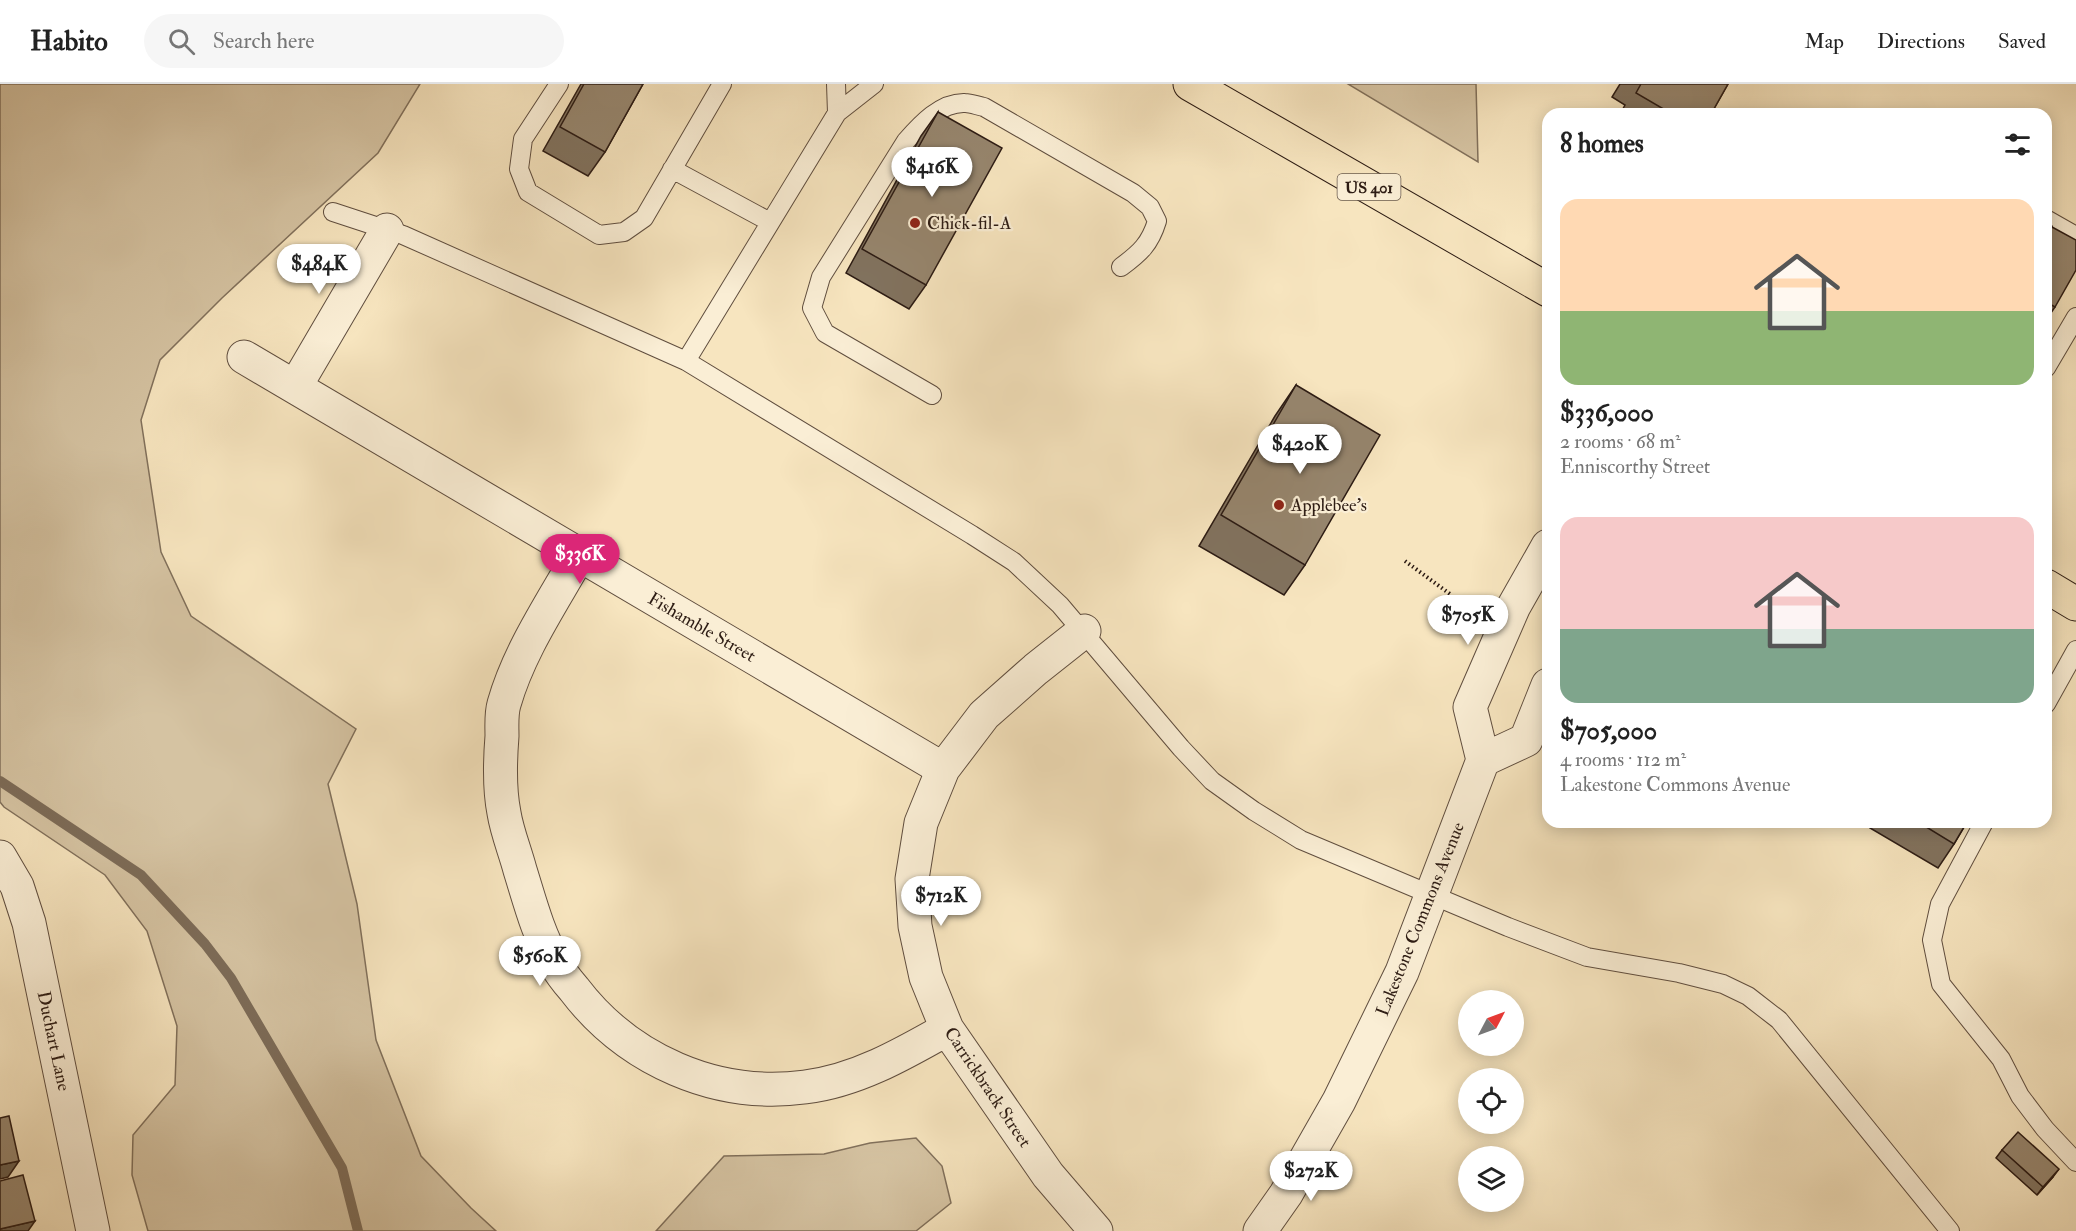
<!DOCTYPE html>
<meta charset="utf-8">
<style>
body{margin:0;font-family:"IM FELL Double Pica",serif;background:#f6f6f6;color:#222;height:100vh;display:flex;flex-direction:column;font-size:22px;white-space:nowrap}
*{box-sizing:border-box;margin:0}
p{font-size:20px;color:#767676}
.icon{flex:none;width:33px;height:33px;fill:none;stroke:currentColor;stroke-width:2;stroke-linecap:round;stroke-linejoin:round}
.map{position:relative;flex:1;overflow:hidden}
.drawer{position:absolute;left:1542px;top:24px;width:510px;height:720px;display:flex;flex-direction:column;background:#fff;border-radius:18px;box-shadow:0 3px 15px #0003}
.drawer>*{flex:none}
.needle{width:39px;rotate:49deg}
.buttons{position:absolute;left:1458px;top:906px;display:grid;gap:12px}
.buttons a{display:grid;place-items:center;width:66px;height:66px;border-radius:50%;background:#fff;box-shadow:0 3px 15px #0003;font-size:30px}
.price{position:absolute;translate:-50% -51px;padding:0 14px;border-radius:21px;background:#fff;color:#222;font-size:20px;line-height:39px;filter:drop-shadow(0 2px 3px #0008)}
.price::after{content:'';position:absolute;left:50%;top:36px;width:18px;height:14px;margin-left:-9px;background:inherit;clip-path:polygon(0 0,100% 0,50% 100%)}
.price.on{background:#db2777;color:#fff}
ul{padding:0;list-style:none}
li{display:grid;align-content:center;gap:12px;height:318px;padding:0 18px}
li span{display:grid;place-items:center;height:186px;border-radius:18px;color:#555}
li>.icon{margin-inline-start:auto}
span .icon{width:108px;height:108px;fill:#fffc;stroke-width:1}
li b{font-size:26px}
h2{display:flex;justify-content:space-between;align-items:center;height:72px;padding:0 18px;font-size:26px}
header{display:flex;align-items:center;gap:36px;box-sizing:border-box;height:84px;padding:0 30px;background:#fff;border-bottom:2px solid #e0e0e0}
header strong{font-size:28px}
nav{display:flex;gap:33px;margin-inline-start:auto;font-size:21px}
.search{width:420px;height:54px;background:#f6f6f6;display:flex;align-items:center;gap:15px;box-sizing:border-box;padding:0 21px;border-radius:33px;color:#767676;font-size:22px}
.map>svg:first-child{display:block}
</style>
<header>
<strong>Habito</strong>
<div class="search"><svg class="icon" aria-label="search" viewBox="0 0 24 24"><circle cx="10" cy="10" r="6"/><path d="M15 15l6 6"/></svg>Search here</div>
<nav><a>Map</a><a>Directions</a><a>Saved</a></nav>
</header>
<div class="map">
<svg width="2076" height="1147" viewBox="0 0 2076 1147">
<rect width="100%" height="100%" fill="#f7e5bf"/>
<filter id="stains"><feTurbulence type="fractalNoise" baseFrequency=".00333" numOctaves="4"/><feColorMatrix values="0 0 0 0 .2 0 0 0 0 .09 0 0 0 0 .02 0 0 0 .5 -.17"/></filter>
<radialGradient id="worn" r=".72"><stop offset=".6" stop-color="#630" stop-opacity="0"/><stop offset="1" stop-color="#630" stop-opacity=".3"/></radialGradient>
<path fill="#d5c3a2" stroke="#81705b" stroke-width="1.5" d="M0,0H420L378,69L222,214L160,276L141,336L161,468L191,532L356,645L328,700L357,820L376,956L421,1072L471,1124L496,1147H148L132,1091L133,1051L175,1001L177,942L147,847L105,791L4,723L0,718Z
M1348,0H1476L1478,78Z
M916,1054L942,1082L951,1119L916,1147H656L724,1072L824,1070L870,1059Z"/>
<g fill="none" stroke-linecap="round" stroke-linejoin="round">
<path stroke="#7d6c58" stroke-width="10" d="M0,697L141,791L205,860L231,894L342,1084L358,1147"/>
<defs>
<path id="lane" d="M559,0L523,55L519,85L528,108L599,151L624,148L644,134L722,0
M836,0L837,29
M672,85L770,138
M333,128L403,151L686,277L972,451L1014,478L1060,521L1181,664L1212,697L1254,727L1301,756L1508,843L1587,873L1679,889L1723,900L1748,912L1779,936L1950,1147
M2046,135L2076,152
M686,277L837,29L874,0
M2046,284L2076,233
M932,311L825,249L812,224L821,193L906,57C921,40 941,18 965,19C971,19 978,22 984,23L1133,109L1150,123L1157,137C1150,160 1140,169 1121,183
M2046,620L2076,566
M1984,738L1940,820L1932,856L1941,900L2001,975L2020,1012L2045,1045L2076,1078"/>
<path id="street" d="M244,273L943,685
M295,303L387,146
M579,471C552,519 519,567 504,620C501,630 502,642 502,652C500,677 499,704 504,729C507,748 515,767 520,786C530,818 538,850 555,879C560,888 567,897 574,905C628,976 716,1015 805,1003C856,997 903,970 947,945
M1084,547L1036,585L984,631L943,685L921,739L912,795L915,842L926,893L947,945L1048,1091L1096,1147
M1483,676L1526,656L1548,601
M0,773L17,802L29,839L93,1147
M1260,1147L1286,1110L1339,1017L1402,888L1483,676L1470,623L1514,522L1548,462"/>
<path id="highway" d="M1190,0L1548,206
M2046,502L2076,520"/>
</defs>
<use href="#lane" stroke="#604e3f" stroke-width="20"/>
<use href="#street" stroke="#604e3f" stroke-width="35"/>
<use href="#highway" stroke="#2d1c14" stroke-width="35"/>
<path stroke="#2d1c14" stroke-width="4" stroke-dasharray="1.5 3" stroke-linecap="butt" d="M1405,477L1450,510L1465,532"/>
<use href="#lane" stroke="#faeed5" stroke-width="18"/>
<use href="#street" stroke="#faeed5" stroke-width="33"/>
<use href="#highway" stroke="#f7e5bf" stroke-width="33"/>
</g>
<path fill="#81725e" stroke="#2d1c14" stroke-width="1.5" d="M581,0H643L605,68L588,92L543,67Z
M1620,0H1728L1711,30H1620L1625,21L1612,13Z
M938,28L926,201L909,225L846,189L921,52Z
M2052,143L2055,223L2046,236V150Z
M1296,301L1305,481L1284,511L1199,462L1275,332Z
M1874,738H1967L1954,760L1938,784L1870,744Z
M2002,1066L2053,1093L2037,1111L1996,1074Z"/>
<path fill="#695d4c" stroke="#2d1c14" stroke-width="1.5" d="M19,1077L8,1093L0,1095V1081Z
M2059,1085L2053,1093L2037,1111L2043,1103Z
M35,1137L28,1147H0V1145Z"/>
<path fill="#96856d" stroke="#2d1c14" stroke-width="1.5" d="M584,0H643L605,68L560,43Z
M1641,0H1728L1711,30H1672L1636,9Z
M938,28L1002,64L926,201L862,165Z
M2052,143L2076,156V186L2055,223L2046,218V153Z
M1296,301L1380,351L1305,481L1221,431Z
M1918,738H1967L1954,760Z
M9,1032L19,1077L0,1081V1034Z
M2018,1048L2059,1085L2043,1103L2002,1066Z
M23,1091L35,1137L0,1145V1097Z"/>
<g fill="#8f2418" stroke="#faeed5" stroke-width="2">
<circle cx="915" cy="139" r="6"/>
<circle cx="1279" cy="421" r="6"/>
</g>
<g text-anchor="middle" stroke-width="4.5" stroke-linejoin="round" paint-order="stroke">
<rect fill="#faeed5" stroke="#6a5b4e" stroke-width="1.5" x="1337.5" y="90" width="63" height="26" rx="4.5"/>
<g font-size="16" font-weight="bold" fill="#2d1c14">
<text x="1369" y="109">US 401</text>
</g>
<g font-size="18" fill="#2d1c14" stroke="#faeed5" text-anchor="start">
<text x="927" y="145">Chick-fil-A</text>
<text x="1291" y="427">Applebee's</text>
</g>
<g font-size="18" fill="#2d1c14" stroke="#faeed5">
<text transform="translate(702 543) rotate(30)" y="6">Fishamble Street</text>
<text transform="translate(1420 835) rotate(-68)" y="6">Lakestone Commons Avenue</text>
<text transform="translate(54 957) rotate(78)" y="6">Duchart Lane</text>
<text transform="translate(988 1003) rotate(56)" y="6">Carrickbrack Street</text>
</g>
</g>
<rect width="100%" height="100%" filter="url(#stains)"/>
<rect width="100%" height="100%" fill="url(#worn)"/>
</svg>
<div class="buttons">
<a><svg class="needle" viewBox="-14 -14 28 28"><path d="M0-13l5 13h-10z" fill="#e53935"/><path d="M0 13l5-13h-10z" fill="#767676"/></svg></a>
<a><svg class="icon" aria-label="locate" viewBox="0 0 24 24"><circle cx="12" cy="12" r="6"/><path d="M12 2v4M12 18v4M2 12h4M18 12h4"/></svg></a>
<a><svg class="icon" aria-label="layers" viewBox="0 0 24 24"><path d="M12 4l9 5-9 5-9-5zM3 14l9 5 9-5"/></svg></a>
</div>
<b class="price" style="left:932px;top:114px">$416K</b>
<b class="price" style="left:319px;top:211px">$484K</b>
<b class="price" style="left:1300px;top:391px">$420K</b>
<b class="price on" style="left:580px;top:501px">$336K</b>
<b class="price" style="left:1468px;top:562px">$705K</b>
<b class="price" style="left:941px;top:843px">$712K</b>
<b class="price" style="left:540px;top:903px">$560K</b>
<b class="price" style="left:1311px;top:1118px">$272K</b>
<section class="drawer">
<h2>8 homes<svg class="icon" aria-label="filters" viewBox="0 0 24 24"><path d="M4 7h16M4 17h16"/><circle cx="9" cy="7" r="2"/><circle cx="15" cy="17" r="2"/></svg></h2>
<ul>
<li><span style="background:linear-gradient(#ffd9b3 60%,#8fb573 0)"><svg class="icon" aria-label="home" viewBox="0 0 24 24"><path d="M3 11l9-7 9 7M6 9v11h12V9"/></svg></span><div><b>$336,000</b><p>2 rooms · 68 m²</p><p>Enniscorthy Street</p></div></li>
<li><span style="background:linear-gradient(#f6c9c9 60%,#7fa58c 0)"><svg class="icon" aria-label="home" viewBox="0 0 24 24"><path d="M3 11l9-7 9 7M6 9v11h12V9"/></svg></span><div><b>$705,000</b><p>4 rooms · 112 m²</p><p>Lakestone Commons Avenue</p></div></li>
</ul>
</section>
</div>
